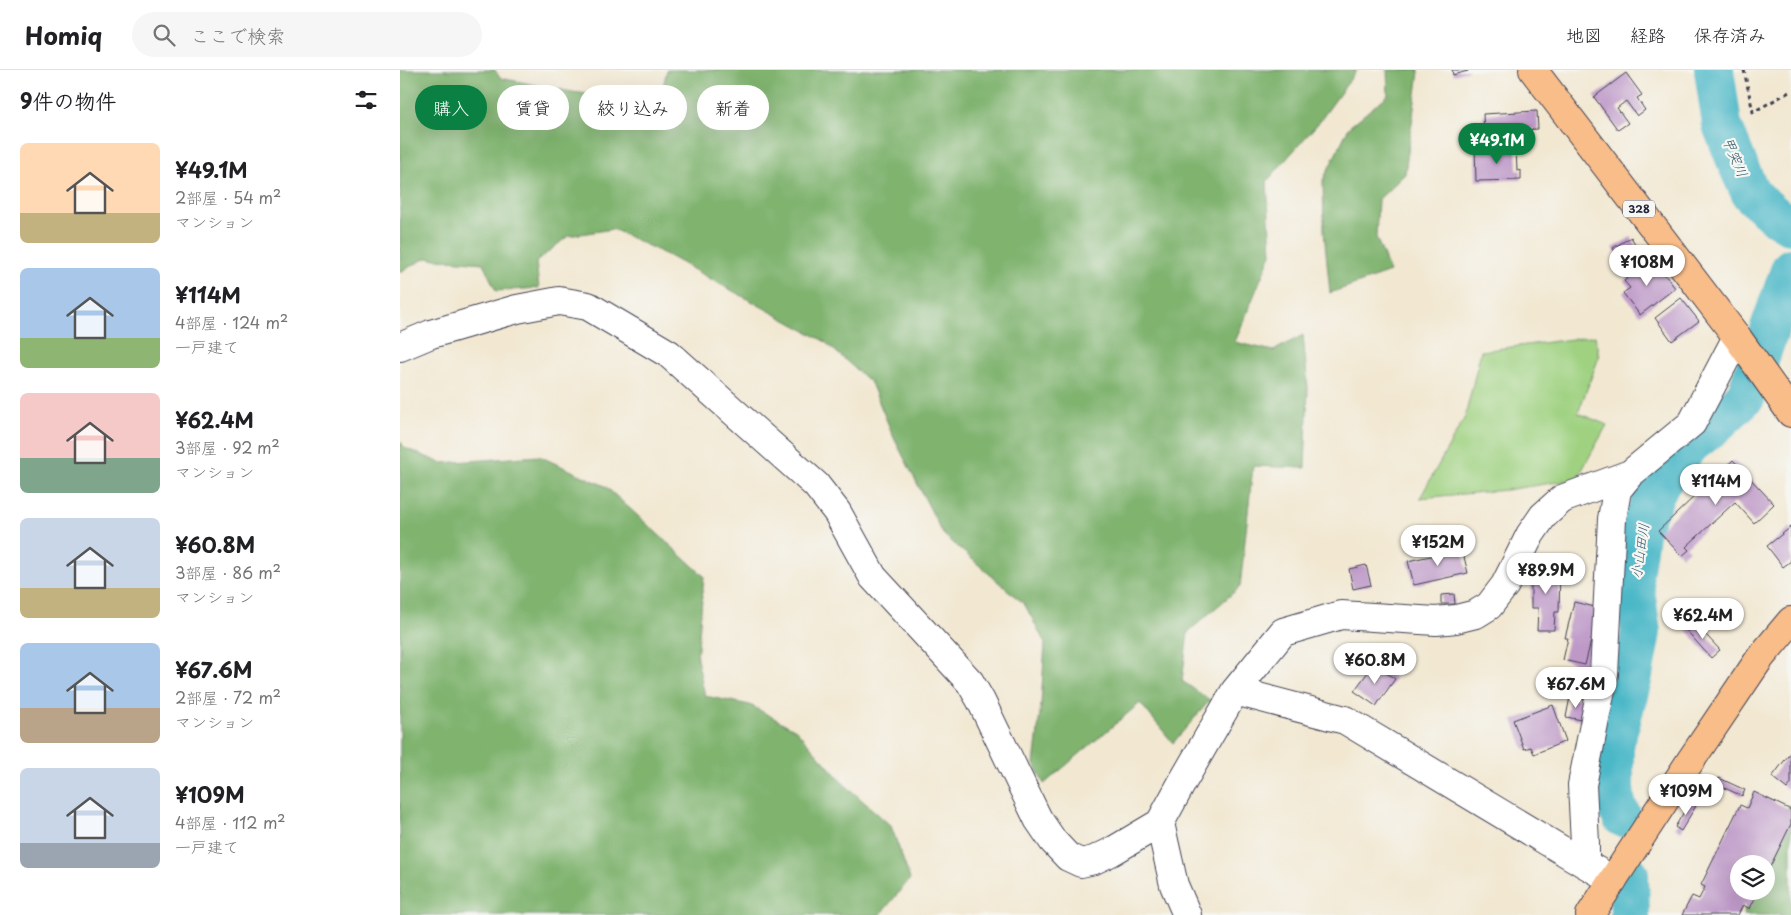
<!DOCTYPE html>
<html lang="ja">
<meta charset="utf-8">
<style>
body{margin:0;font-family:"Playpen Sans","Klee One",sans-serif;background:#f6f6f6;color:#202124;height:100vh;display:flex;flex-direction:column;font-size:19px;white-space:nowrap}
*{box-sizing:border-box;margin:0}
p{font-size:16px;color:#757577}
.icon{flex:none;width:28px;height:28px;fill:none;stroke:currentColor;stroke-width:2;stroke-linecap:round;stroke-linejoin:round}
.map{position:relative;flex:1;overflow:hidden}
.side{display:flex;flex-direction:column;background:#fff;width:400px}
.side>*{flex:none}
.banner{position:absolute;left:15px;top:15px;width:475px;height:45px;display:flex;gap:10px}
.tools{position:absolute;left:1330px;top:785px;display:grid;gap:10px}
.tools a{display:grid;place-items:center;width:45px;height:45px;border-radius:50%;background:#fff;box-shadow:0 5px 20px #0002;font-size:25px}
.price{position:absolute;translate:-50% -42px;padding:0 11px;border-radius:18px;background:#fff;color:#222;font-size:16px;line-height:32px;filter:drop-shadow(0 1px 2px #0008)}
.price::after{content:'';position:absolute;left:50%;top:30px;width:15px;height:11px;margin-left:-8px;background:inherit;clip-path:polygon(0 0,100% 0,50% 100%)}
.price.on{background:#0b8043;color:#fff}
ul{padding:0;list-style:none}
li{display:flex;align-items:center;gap:15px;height:125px;padding:0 20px}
li span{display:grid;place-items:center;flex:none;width:140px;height:100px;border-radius:8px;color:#555}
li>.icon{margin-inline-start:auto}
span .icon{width:60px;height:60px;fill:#fffc;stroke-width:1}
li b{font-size:21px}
h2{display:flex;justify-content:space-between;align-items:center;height:60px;padding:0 20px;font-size:21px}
.tag{padding:0 18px;border-radius:22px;background:#fff;box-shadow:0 5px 20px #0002;font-size:18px;line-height:45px}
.tag.on{background:#0b8043;color:#fff}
header{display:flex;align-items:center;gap:30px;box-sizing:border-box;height:70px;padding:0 25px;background:#fff;border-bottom:1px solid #e0e0e0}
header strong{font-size:24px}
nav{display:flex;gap:28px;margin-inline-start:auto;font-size:18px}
.search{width:350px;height:45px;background:#f6f6f6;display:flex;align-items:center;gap:12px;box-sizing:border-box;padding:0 18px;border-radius:28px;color:#757577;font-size:19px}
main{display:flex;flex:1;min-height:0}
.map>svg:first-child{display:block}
</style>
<header>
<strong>Homiq</strong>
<div class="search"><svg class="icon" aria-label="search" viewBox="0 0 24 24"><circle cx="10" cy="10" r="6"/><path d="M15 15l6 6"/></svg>ここで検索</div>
<nav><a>地図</a><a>経路</a><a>保存済み</a></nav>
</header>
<main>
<section class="side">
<h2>9件の物件<svg class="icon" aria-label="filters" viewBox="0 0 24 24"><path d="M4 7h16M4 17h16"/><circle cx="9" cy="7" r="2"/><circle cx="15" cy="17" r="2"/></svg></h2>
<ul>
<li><span style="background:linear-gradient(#ffd9b3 70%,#c2b280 0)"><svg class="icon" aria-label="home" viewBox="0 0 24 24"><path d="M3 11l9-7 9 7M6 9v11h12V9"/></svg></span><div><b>¥49.1M</b><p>2部屋 · 54 m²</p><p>マンション</p></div></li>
<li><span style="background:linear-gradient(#a9c7e8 70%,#8fb573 0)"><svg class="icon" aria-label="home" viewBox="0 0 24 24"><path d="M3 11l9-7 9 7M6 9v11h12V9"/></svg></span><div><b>¥114M</b><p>4部屋 · 124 m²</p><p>一戸建て</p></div></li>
<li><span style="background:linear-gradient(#f6c9c9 65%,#7fa58c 0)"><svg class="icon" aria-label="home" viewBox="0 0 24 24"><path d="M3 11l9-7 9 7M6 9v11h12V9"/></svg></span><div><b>¥62.4M</b><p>3部屋 · 92 m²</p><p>マンション</p></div></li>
<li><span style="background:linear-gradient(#c9d6e8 70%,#c2b280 0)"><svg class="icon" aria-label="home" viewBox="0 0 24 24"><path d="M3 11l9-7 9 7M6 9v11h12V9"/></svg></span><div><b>¥60.8M</b><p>3部屋 · 86 m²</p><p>マンション</p></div></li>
<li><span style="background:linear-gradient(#a9c7e8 65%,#b9a48a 0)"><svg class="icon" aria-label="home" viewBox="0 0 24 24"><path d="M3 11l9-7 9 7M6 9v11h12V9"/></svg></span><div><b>¥67.6M</b><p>2部屋 · 72 m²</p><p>マンション</p></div></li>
<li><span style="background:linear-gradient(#c9d6e8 75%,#9aa5b1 0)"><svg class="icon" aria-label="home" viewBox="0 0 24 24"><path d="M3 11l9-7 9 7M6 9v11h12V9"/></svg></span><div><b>¥109M</b><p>4部屋 · 112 m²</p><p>一戸建て</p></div></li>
</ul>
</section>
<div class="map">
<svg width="1391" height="845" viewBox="0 0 1391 845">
<rect width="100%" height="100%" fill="#f6f6f2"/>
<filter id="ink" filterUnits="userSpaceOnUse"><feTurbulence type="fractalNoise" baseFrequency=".02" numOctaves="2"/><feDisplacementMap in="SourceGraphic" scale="10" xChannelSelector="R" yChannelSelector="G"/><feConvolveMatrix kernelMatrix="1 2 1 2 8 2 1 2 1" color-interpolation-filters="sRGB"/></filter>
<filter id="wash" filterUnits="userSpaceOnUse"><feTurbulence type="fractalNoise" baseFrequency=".0096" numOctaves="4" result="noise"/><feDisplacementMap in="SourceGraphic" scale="20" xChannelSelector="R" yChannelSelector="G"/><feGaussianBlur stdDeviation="1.12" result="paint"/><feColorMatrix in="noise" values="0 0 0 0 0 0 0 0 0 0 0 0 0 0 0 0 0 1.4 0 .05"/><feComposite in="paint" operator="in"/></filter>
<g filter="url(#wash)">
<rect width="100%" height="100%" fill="#f2e8d2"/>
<path fill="#9fd180" stroke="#607a5e" d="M1195,266L1199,287L1178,343L1207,355L1177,409L1106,420L1020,428L1065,347L1081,281Z"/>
<path fill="#7fb36e" stroke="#506a54" d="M0,0H95L100,8L172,22L259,33L267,0H957L920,51L867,111L871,184L835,272L873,281L903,265L908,318L905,398L853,396L840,517L788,562L782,611L810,630L773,673L740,633L644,714L634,694L641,634L645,573L625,535L543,464L494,368L471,313L424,271L267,185L213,159L168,166L136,192L139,218L96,221L83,193L26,188L0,202Z
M987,0H1019V2L1005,104L978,130L976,167L990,202L930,223L924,162L923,110L949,57L988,25Z
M0,371L5,378L41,393L139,386L205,416L304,506L297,589L305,626L350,635L396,660L444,714L491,756L510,809L480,845H0Z
M1391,735V845H1343L1351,821H1366V794L1377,746Z"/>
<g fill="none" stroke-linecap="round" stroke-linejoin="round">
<path stroke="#4cb8c8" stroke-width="40" d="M1314,0L1322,55L1340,100L1351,124L1374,145L1391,155
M1222,747L1216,735L1214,718V674L1232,610L1241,562L1233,506L1240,458L1260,413L1288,376L1315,355L1346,326L1391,198
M1229,804L1230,845"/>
</g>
<g id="blocks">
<path fill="#be99c8" d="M1052,0H1068V1L1053,5Z
M1226,3L1242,25L1237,28L1245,40L1237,46L1226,31L1217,38L1228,53L1218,60L1194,27Z
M1137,41L1138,59L1084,63L1083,44Z
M1116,78L1117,101L1121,100V110L1076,111L1075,79Z
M1231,167L1244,189L1226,199L1213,178Z
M1252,188L1275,218L1240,245L1223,223L1230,218L1224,211Z
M1281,228L1299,251L1272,271L1255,248Z
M1333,390L1374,434L1354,453L1335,432L1286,477L1289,480L1282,486L1258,461Z
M1391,457V491L1383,497L1367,476Z
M1062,479L1068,503L1014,515L1008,491Z
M966,495L971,515L953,519L949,499Z
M1131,497L1160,498L1159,542H1155L1154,560H1137L1138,538H1131Z
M1054,524L1055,534H1041V525Z
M1174,532L1199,538L1185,595L1163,590L1168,568H1165Z
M1294,552L1320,580L1311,588L1286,560Z
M974,594L995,609L976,636L954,621Z
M1170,627L1186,630L1182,650L1166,647Z
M1153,635L1166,671L1134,684L1131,677L1124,679L1113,650Z
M1391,682V714L1387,719L1372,707Z
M1319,708L1345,720L1342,726L1316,714Z
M1354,722L1391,740V754L1366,805V794H1339V821H1358L1350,839L1343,835L1338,845H1282L1292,826L1299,829L1305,817L1301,815L1340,735L1347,738Z
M1291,730L1297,734L1281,761L1275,757Z"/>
</g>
</g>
<g filter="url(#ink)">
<use href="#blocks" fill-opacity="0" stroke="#414052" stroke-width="1"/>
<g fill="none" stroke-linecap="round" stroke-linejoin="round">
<defs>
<path id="minor" d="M0,277L31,264L117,239L159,231L188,236L269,284L416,415L437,442L473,507L570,612L581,631L638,749L653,771L668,787L681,793L694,790L711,782L760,753L783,711L835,621L883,562L941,545L1036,551L1056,549L1076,544L1089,536L1105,515L1130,465L1143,446L1162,429L1230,404L1292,353L1337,267
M835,621L945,650L1185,794L1213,810
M760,753L774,815L787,845
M1185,794V773L1182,715L1204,604L1212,449L1217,420L1230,404"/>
<path id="highway" d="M1133,0L1337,267L1391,343
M1190,845L1291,690L1360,588L1391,551"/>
</defs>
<use href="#minor" stroke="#414052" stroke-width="30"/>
<use href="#highway" stroke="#414052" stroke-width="30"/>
<path stroke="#414052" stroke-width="3" stroke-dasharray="4 4" stroke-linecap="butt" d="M1344,0L1353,42L1391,21"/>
<use href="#minor" stroke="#fff" stroke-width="28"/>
<use href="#highway" stroke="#f8bd89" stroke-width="28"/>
</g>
</g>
<g text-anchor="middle" stroke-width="4.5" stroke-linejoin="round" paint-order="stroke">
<rect fill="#f6f6f2" stroke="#626272" stroke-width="1" x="1223" y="130.5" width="32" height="17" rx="4"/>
<g font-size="11" font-weight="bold" fill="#22223b">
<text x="1239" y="143">328</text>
</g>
<g font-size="14" font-style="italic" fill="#31566c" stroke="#f6f6f2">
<text transform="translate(1335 87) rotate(67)" y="5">甲突川</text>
<text transform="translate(1240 481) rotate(-82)" y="5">小山田川</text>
</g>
</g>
</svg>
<div class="tools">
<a><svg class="icon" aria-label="layers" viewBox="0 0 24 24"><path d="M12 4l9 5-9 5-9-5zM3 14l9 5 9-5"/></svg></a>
</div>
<b class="price on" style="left:1097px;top:95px">¥49.1M</b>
<b class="price" style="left:1247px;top:217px">¥108M</b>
<b class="price" style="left:1316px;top:436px">¥114M</b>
<b class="price" style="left:1038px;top:497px">¥152M</b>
<b class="price" style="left:1146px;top:525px">¥89.9M</b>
<b class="price" style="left:1303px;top:570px">¥62.4M</b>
<b class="price" style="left:975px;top:615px">¥60.8M</b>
<b class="price" style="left:1176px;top:639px">¥67.6M</b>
<b class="price" style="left:1286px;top:746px">¥109M</b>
<div class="banner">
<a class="tag on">購入</a>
<a class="tag">賃貸</a>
<a class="tag">絞り込み</a>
<a class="tag">新着</a>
</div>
</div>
</main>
